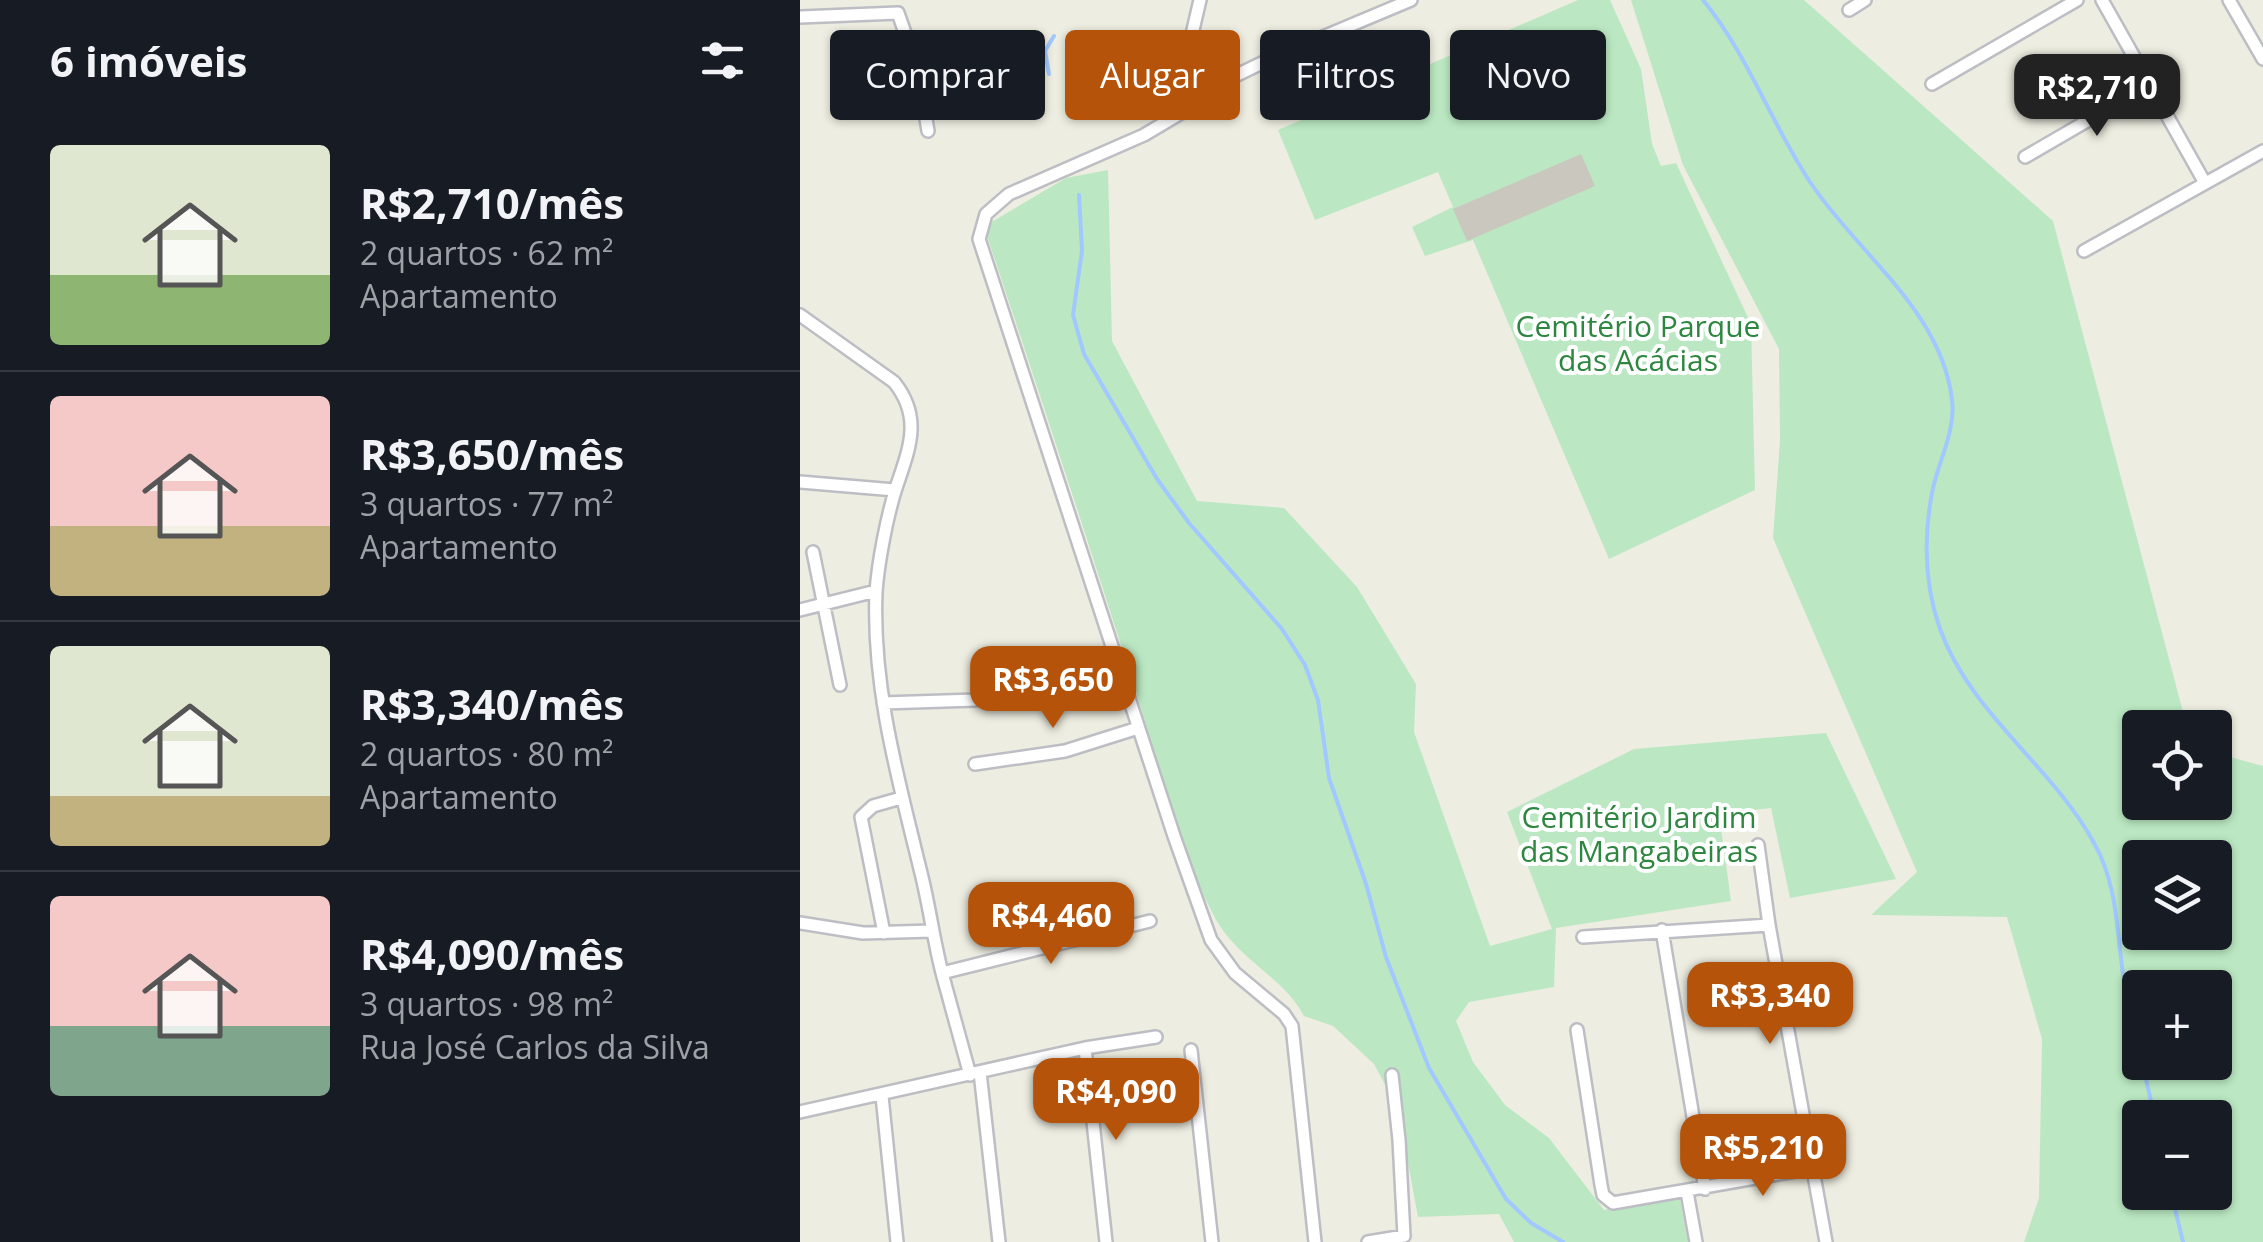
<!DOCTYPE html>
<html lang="pt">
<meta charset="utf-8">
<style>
body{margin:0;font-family:"Open Sans",sans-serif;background:#20242c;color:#f1f3f6;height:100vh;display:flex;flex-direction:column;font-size:38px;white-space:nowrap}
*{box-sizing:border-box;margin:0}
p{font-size:32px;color:#9ea1a6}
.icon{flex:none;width:55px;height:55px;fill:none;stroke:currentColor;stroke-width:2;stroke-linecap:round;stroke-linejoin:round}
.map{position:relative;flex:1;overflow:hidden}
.panel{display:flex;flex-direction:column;background:#171b24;width:800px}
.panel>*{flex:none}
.banner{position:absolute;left:30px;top:30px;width:950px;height:90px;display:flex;gap:20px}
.fabs{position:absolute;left:1322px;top:710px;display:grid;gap:20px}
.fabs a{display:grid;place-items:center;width:110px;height:110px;border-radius:10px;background:#171b24;box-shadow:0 2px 8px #0004;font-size:50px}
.price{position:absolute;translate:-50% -85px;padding:0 22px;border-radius:20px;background:#b45309;color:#fff;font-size:32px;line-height:65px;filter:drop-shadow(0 2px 5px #0008)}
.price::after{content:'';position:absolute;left:50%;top:60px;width:30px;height:22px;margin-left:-15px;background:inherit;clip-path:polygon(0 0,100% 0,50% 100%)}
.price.active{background:#222;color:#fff}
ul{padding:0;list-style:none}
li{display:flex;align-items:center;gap:30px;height:250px;padding:0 50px}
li+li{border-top:2px solid #363941}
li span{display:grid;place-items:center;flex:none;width:280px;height:200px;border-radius:10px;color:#555}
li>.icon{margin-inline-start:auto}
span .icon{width:120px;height:120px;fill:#fffc;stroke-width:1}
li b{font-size:42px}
h2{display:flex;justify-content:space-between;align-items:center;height:120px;padding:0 50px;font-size:42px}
.tag{padding:0 35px;border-radius:10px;background:#171b24;box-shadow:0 2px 8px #0004;font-size:35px;line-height:90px}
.tag.active{background:#b45309;color:#fff}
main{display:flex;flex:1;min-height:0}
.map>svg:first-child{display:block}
</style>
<main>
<section class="panel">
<h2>6 imóveis<svg class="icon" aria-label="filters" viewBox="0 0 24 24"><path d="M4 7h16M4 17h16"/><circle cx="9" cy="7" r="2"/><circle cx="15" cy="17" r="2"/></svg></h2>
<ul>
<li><span style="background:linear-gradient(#dfe7d0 65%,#8fb573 0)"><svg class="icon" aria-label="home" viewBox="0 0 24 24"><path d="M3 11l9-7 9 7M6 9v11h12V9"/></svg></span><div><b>R$2,710/mês</b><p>2 quartos · 62 m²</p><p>Apartamento</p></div></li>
<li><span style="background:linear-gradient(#f6c9c9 65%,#c2b280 0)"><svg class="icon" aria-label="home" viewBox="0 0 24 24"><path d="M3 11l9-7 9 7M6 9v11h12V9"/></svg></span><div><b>R$3,650/mês</b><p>3 quartos · 77 m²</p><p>Apartamento</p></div></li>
<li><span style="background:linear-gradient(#dfe7d0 75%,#c2b280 0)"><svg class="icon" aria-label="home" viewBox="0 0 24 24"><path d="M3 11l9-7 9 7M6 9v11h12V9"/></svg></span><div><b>R$3,340/mês</b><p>2 quartos · 80 m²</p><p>Apartamento</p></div></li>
<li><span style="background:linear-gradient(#f6c9c9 65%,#7fa58c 0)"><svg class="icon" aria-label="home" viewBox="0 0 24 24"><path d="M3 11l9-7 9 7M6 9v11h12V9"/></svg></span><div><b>R$4,090/mês</b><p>3 quartos · 98 m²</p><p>Rua José Carlos da Silva</p></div></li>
</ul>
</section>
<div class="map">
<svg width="1463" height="1242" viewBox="0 0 1463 1242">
<rect width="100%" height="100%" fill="#eeede1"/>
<path fill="#bbe8c2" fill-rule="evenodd" d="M778,0H810L841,69L852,144L861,166L876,163L951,324L955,490L809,559L673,240L625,256L612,227L653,207L638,172L515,220L478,130Z
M831,0H1004L1253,221L1387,727L1340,728V802H1415V753L1463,766V1242H1224L1239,1198L1242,1039L1207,917L1071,915L1117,872L973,538L980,441L979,349L883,165ZM1340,858H1415V932H1340ZM1340,988H1415V1062H1340ZM1340,1118H1415V1192H1340Z
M308,170L312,341L397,501L484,508L557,587L616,684L614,732L690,946L752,929L707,812L834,749L1026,733L1096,879L990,898L971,808L919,814L931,901L756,928L754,987L669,1002L656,1021L673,1062L705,1105L749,1138L804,1210L879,1194L888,1242H714L699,1214L618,1217L598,1109L574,1064L533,1026L504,1016C483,976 437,960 414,916C376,845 355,750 330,673C283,526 235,379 186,233L190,223L266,178Z"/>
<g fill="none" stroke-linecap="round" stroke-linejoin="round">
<path stroke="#a1c8ff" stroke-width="4" d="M903,0C948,55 971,123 1010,182C1057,253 1142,311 1152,400C1156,429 1139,461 1133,488C1123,536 1124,583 1140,629C1170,713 1252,766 1294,843C1317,883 1317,931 1323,975C1327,1002 1333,1029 1340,1056
M249,74L245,51L254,36
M279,195L282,251L273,315L284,354L357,479L389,523L482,629L505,665L518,700L529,778L566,884L586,957L629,1068L706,1199L731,1223L763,1242
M1342,1062L1355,1118
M1371,1192L1383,1242"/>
</g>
<path fill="#c9c7be" d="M781,154L795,186L667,241L653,209Z"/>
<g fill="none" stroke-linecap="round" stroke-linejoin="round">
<defs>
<path id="street" d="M400,0L389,47L381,113L344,135L209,194L186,214L179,239L374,836L411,940L435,973L484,1014L492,1026L515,1242
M1302,0L1405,183
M1429,0L1463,59
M1049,10L1065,0
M0,17L98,13L117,67L128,131
M1132,84L1277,0
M381,113L437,75L468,60L611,0
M1225,157L1349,85
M1284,251L1463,151
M0,315L94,382C123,418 109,449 96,488C87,516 78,563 76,592C72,687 98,778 120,869C129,903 133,938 142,973C151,1007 161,1041 170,1075
M0,482L95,490
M13,552L40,685
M0,610L76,591
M83,703L175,700L319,671
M175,764L265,751L338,728
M958,845L969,925L1026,1242
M0,923L63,933L132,931
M862,930L905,1189
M84,933L61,817L73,806L101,798
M783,937L969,925
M142,973L350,921
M777,1030L801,1185L803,1195L813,1203L1013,1168
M285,1048L306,1242
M391,1050L412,1242
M180,1072L199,1242
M82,1096L97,1242
M0,1112L285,1048L356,1037
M887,1192L896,1242
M568,1242L604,1236L599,1140L592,1075"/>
</defs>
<use href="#street" stroke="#bcbec4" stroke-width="16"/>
<use href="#street" stroke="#fff" stroke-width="11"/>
</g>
<g text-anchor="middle" stroke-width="8" stroke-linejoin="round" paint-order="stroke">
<g font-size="30" fill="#2e8740" stroke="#fff">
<text x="838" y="337">Cemitério Parque<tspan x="838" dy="34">das Acácias</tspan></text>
<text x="839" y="828">Cemitério Jardim<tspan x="839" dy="34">das Mangabeiras</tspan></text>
</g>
</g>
</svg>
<div class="fabs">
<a><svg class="icon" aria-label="locate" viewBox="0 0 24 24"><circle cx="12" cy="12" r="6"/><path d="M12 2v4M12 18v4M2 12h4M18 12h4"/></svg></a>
<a><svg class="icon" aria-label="layers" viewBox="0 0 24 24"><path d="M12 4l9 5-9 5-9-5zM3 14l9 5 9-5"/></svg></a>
<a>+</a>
<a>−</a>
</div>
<b class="price active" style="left:1297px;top:139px">R$2,710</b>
<b class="price" style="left:253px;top:731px">R$3,650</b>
<b class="price" style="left:251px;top:967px">R$4,460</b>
<b class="price" style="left:970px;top:1047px">R$3,340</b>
<b class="price" style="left:316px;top:1143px">R$4,090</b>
<b class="price" style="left:963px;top:1199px">R$5,210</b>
<div class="banner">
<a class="tag">Comprar</a>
<a class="tag active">Alugar</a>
<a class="tag">Filtros</a>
<a class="tag">Novo</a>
</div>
</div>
</main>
